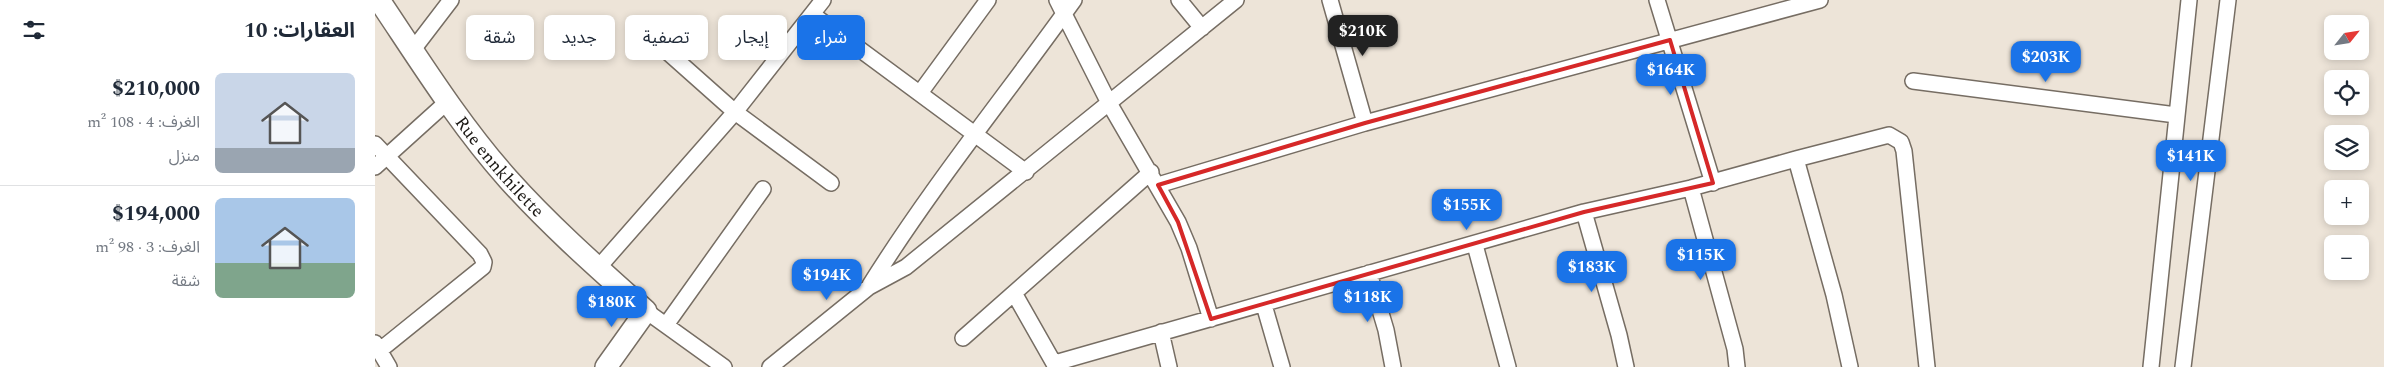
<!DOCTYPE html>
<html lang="ar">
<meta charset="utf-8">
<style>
body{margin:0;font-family:Spectral,"Noto Sans Arabic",serif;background:#f2f2f3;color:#1f2937;direction:rtl;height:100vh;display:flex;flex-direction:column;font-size:19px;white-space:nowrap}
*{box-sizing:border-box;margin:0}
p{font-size:16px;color:#747a83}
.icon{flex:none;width:28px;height:28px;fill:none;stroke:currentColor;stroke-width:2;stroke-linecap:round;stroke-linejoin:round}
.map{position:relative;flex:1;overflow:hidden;direction:ltr}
.drawer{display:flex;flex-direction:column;background:#fff;width:375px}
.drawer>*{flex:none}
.guide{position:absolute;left:15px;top:15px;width:475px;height:45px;direction:rtl;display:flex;gap:10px}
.needle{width:32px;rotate:60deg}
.buttons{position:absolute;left:1949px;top:15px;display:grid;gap:10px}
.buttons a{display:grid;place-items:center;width:45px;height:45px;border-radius:8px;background:#fff;box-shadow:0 2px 8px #0003;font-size:25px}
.price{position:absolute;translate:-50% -42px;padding:0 11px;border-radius:10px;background:#1a73e8;color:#fff;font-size:16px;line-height:32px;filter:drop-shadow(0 1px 2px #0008)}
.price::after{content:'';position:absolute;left:50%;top:30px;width:15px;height:11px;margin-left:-8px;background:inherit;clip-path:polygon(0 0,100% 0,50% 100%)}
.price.current{background:#222;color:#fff}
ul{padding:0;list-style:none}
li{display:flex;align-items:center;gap:15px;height:125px;padding:0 20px}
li+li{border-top:1px solid #e0e1e3}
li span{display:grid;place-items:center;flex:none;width:140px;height:100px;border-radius:8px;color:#555}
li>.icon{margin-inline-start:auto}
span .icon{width:60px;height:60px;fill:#fffc;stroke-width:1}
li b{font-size:21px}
h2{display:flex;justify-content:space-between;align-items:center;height:60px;padding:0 20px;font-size:21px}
.chip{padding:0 18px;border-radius:8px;background:#fff;box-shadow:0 2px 8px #0003;font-size:18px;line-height:45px}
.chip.current{background:#1a73e8;color:#fff}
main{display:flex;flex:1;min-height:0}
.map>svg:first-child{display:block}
</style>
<main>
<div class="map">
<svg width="2009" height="367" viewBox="0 0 2009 367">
<rect width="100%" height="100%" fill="#ede4d8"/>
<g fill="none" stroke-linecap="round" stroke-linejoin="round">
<defs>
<path id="street" d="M682,0L734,103L803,222L814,248L836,319
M804,0L827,28
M955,0L990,123
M1282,0L1338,183
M437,14L651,172
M288,48L360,112L456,183
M37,51L76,0
M1538,81L1801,115
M545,93L613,0
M0,144L105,254L109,262L108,267L4,351
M1421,159L1459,295L1475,367
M0,167L72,102
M783,185L990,123L1445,0
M1316,188L1360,349L1362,367
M1209,212L1244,335L1251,367
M1100,245L1133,367
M223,268L360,112L448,0
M994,273L1011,330L1018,367
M495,285C557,186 631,95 699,0
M639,293L681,367
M889,305L907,367
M271,311L349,367
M291,325L388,189
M786,332L794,367
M588,338L776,172
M0,343L14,367
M680,363L1209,212L1316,188L1421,159L1514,135L1526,142L1529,151L1552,367
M395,367L494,287L531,267L861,0
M1776,367L1814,0
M1808,367L1853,0"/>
<g id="secondary">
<path id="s1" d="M4,0C45,61 84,124 133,179C175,226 224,269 271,311L231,367"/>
</g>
</defs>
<use href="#street" stroke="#766d63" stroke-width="18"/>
<use href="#secondary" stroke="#766d63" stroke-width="24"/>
<use href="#street" stroke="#fff" stroke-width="15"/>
<use href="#secondary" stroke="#fff" stroke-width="21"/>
</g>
<path fill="none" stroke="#d62828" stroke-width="4" stroke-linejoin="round" d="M1295,40L1338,183L1209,212L836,319L803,222L783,185L990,123Z"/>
<g text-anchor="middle" stroke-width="5" stroke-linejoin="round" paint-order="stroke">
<g font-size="18" fill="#1b1814" stroke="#faf1e5">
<text dy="6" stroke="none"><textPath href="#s1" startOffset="206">Rue ennkhilette</textPath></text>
</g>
</g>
</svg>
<div class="buttons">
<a><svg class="needle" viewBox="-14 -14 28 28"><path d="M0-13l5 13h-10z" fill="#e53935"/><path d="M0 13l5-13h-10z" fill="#747a83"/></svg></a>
<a><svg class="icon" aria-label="locate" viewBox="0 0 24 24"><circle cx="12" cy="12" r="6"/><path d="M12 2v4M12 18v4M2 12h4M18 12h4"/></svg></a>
<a><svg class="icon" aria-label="layers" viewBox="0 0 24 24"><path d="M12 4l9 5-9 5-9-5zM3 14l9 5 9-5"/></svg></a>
<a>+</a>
<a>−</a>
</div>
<b class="price current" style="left:988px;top:57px">$210K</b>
<b class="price" style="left:1671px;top:83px">$203K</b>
<b class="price" style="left:1296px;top:96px">$164K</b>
<b class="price" style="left:1816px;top:182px">$141K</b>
<b class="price" style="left:1092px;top:231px">$155K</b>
<b class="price" style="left:1326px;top:281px">$115K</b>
<b class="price" style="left:1217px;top:293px">$183K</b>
<b class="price" style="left:452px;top:301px">$194K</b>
<b class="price" style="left:993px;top:323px">$118K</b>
<b class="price" style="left:237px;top:328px">$180K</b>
<div class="guide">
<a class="chip current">شراء</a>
<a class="chip">إيجار</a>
<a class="chip">تصفية</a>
<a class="chip">جديد</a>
<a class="chip">شقة</a>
</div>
</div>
<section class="drawer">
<h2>العقارات: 10<svg class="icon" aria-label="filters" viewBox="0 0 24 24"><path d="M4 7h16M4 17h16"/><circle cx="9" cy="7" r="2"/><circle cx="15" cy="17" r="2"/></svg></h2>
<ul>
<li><span style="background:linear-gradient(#c9d6e8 75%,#9aa5b1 0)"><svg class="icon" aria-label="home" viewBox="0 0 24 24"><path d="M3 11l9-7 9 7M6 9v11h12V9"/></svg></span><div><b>$210,000</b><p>الغرف: 4 · 108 m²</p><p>منزل</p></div></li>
<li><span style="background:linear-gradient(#a9c7e8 65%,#7fa58c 0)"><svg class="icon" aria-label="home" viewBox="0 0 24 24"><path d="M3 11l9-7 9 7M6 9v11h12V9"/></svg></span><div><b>$194,000</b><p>الغرف: 3 · 98 m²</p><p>شقة</p></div></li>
</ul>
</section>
</main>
